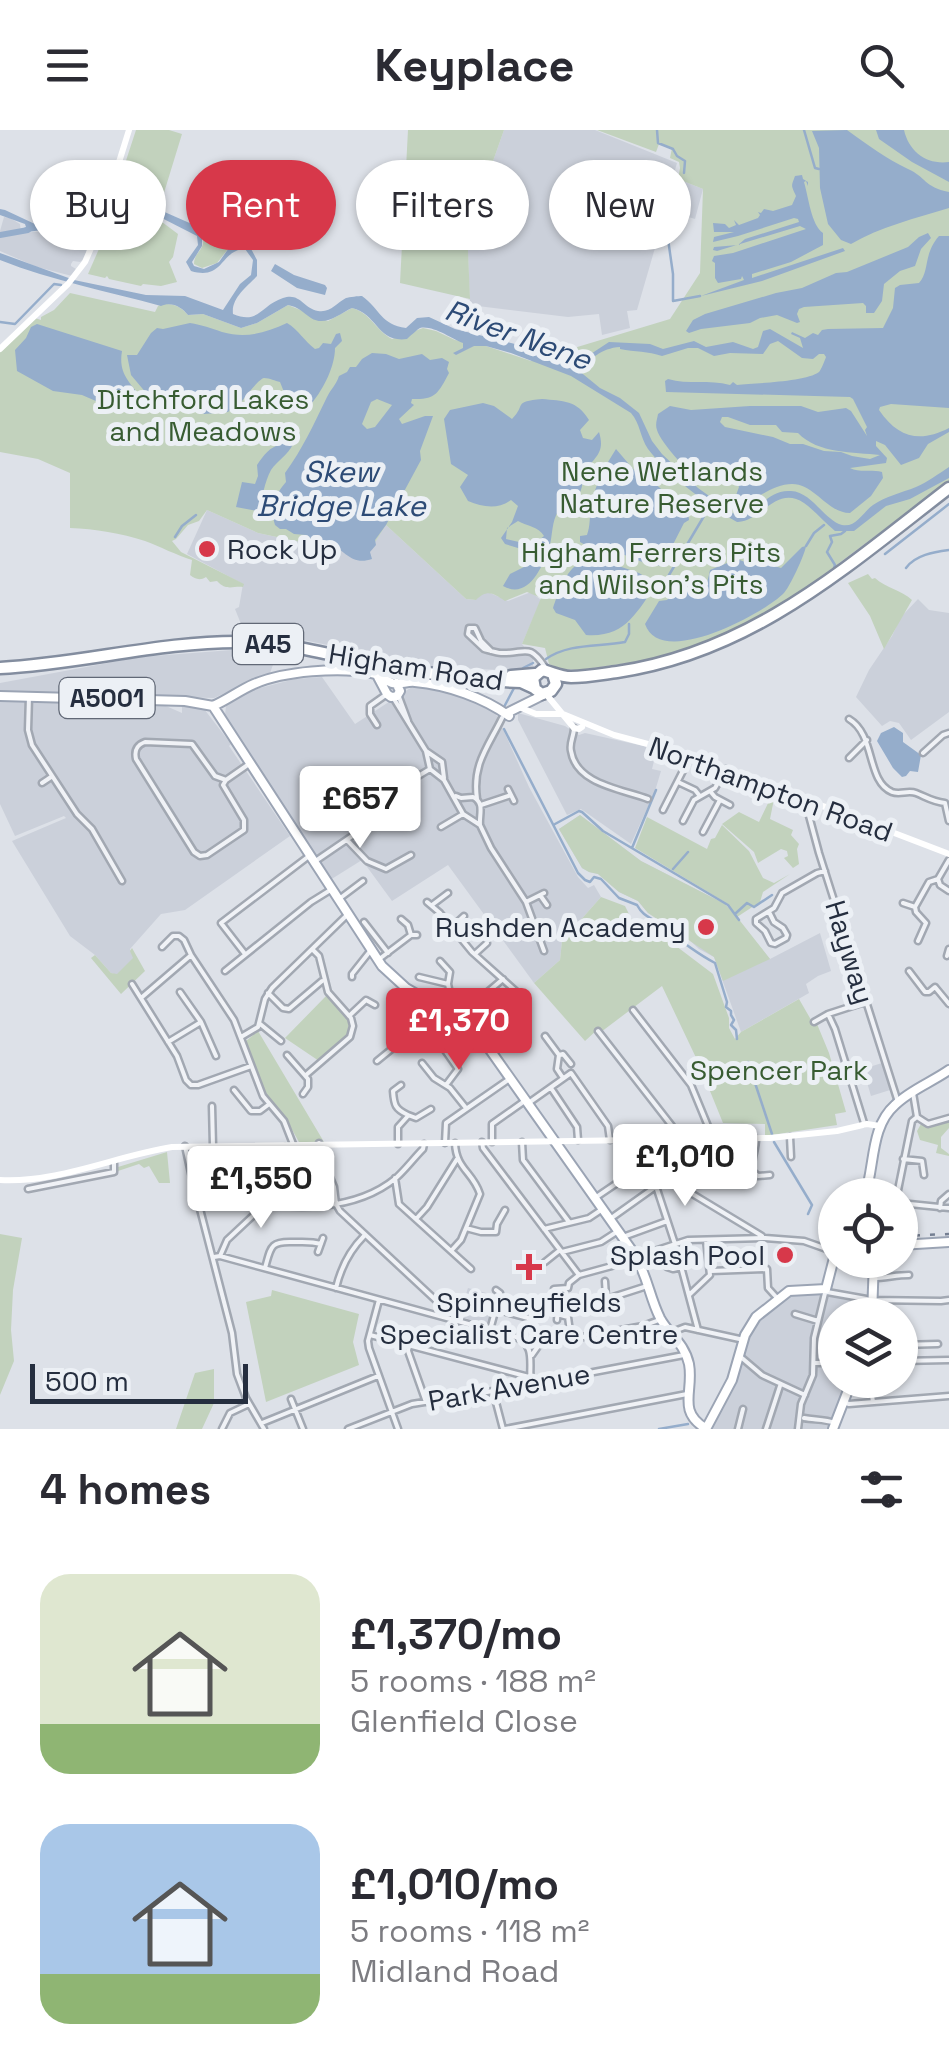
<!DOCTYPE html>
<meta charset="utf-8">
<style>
body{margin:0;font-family:"Space Grotesk",sans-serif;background:#f7f7f7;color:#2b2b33;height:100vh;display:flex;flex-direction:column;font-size:38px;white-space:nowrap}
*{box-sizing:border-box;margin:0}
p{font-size:32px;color:#7c7c81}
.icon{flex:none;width:55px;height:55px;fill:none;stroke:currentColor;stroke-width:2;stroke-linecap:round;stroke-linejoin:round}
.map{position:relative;height:1299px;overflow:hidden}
.drawer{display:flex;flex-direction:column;background:#fff;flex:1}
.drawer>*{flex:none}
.hud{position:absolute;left:30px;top:30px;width:890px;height:90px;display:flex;gap:20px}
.buttons{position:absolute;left:818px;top:1048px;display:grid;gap:20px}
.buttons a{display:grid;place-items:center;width:100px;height:100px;border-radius:50%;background:#fff;box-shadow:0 2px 8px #0004;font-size:50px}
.scale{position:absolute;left:30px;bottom:25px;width:218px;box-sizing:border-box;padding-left:10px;border:5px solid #252e3f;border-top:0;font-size:28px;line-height:35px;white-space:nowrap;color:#252e3f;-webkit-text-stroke:8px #ecf0f5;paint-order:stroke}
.price{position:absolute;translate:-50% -85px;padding:0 22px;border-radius:10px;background:#fff;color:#222;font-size:32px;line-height:65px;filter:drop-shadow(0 2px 5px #0008)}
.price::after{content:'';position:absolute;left:50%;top:60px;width:30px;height:22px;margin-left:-15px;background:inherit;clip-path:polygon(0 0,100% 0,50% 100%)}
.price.selected{background:#d7384a;color:#fff}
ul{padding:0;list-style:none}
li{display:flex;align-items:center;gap:30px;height:250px;padding:0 40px}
li span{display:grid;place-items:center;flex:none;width:280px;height:200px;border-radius:30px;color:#555}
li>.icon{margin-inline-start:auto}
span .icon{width:120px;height:120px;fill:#fffc;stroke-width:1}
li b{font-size:42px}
h2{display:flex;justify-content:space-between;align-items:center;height:120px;padding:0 40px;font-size:42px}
.chip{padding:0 35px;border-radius:45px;background:#fff;box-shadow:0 2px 8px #0004;font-size:35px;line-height:90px}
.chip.selected{background:#d7384a;color:#fff}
header{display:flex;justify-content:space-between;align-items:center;height:130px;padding:0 40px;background:#fff;font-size:45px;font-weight:700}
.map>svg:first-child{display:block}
</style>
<header><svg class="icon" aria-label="menu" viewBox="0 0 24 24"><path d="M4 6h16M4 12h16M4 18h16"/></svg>Keyplace<svg class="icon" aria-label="search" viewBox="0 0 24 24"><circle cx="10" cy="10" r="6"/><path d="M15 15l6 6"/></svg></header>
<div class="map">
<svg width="949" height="1299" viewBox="0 0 949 1299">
<rect width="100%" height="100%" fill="#dde1e8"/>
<path fill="#cbd0da" d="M504,0H595L677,33L673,47L703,59L695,89L666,80L637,180L627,181L630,198L602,205L599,184L568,187L470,175L466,72L492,34Z
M4,87L10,88L20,94L21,103L70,99L82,96L91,97L85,128L80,132L73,131L71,134V136L76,139L72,146L37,137L0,121V101Z
M207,380L258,403L365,426L386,395L466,469L475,470L483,463L488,462L508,471L531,462L541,470L522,514L533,528V536L518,541L434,537L246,498L241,494L235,479L239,477L243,454L187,424Z
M918,469L929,480L949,483V582L911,610L899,593L890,591L882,596L856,567L869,540L892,506L901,487Z
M245,519L278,521L270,543L214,568L0,562V553L140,527Z
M322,547L355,594L415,555L479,571L491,578L497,586L529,657L578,747L588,758L594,755L601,767L562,811L560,830L534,853L448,735L392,771L362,730L330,750L225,585L226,576L230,572L256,559L295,549Z
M0,570L130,572L131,575L166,576L182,583V575H201L231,614L229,616L290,706L185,780L161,784L130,819L134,828L117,845L111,843L95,825L70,806L12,711L66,688L64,686L15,706L0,674Z
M518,583L565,596L579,605L585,603L657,619L652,639L661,641L655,661L631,714L581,679L567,685L518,590Z
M580,685L641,731L725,774L770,829L820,803L831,841L818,846L806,854L809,863L741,902L714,827L699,819L684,805L674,802L662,791L648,783L638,771L619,762L598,744L589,742L582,738L559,699Z
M882,933L890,960L871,966L863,939Z
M468,1158L497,1166L487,1195L459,1186Z
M821,1162L828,1166L870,1172L868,1185H835V1250H849L833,1288L831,1299H713L711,1294L734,1258L748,1206L759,1188L787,1163Z"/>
<path fill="#c2d2bd" d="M136,0H169L182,4L163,66L119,52Z
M408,0H504L492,34L466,72L470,169L400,153Z
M597,0H949V351L787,472L738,498L687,520L642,531L579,540L561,539L549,534L545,518L522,514L541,468L527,462L505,471C493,463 487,459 476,470L466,469L386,395L366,426L258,403L207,380L199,391L188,395L176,409L172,411L181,422L244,454L243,457C232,456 226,461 217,451L210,452L206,447C200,451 195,449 190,445L192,430C176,425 161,417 145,411C121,403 95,399 70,398V343L38,329L0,322V222L35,188L41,190V187L54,180L70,163L155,182L158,176C169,171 181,176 188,185L203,184L241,198L257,193L288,175L328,191L352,178C371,183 375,200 392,209L423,198L436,201L455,210L486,216L531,231L670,189L700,143L703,59L678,49L680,38L679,32L670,28L672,18L659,14L656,22Z
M148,87L162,92L178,104L173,127L169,132L177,152L161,156L143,154L141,156L109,149L107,146L105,148L88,144L102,112L132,103L139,91Z
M204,101L232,114L217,133L202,138L194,134C194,120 209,119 201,102Z
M868,444L872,449L875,448C886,458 901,460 912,470L884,519L870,486L848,453Z
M771,667L774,669L770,689L793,700L791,705L799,714L797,719L799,734L793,738L784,728L788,726L787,721L781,719L758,733L754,722L722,694L739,682L759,692Z
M580,685L641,731L725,774L735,785L728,774L635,718L647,687L707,719L711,709L715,708L722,695L749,721L763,748L774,753L790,744L763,762L760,772L737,787L770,829L723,851L714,827L648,783L638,771L619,762L598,744L589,742L582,738L559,699Z
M601,767L625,776L633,792L639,788L713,844L729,888V898L735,909L741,902L799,869L814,895L817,894L829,923L846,982L835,984L837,995L765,1006V994L723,993L699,934L662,856L601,902L598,899L585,911L534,853L560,830L562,811Z
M132,818L145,841L121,864L91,828L95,825L111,843L117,844L133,828L130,821Z
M327,865L348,889L351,902L319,931L285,908Z
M258,901L324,1012H299L286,989L265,964L246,911Z
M949,990V998L941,1007V1018L949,1024V1026L936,1023L938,1015L920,1010L917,1001L921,994L929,996Z
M167,1022L170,1053H159L149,1036L144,1038L139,1034L118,1041V1037Z
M0,1104L22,1108L13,1160L11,1200L14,1231L0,1265Z
M272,1160L359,1184L353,1212L359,1235L266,1272L246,1172L271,1166Z
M214,1239V1273L202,1299H176L195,1243Z"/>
<path fill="#95adcb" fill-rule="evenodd" d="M847,0C866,14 887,29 908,39C926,47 924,57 949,62V78C916,88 880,97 851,114L841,110L828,94L820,58L819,18L812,1Z
M876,0H904C909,22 927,35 949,32V52L912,32L879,9Z
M802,45L803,49L808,52V56L806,51L804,52C809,69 811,94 823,103V115L791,132L752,144V148L843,118L845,121L762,151L701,166L744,150L742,146L741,149L718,153L715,148V133L712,131L714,126L733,123L806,99L800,96L717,121L713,120L714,117L738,115L745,109L799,92L798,89L794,88L738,106L713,112L714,107L734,102H714L713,93L725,94L729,98L736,95L734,90L739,95L758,88L760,85L758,82L761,83L764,79L773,81L792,75L796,66C791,55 791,57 795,46Z
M141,77L160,80L235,113L249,115L257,130V146C247,157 231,168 233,184C259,195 261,175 283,168C300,162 303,178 318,181C331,183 336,173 346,168C349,167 359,166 362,166C380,179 381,195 406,198L417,188L429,187L455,199L515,214L560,233V226L563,232L571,237L609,212L650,214L663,219L694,211L706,217L733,212L753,219L758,217L763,201L770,199L803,218L800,208L791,204L792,202L805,208L813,203L818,205L822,200L828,199L883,198L893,178L895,158L900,155L919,153C930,141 923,124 939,106H949V278L891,274L880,277L879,280C898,308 920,313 949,298V302L928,314L919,328L901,335L885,315L876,311V316L887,328L886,333L850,338C859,343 871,339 882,342L883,348L871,366L850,383C827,383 815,354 792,354C776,354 759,366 746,374L735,368L739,357L736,351C725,347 717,354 705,352C693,349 660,312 657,300C655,294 657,290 658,284L670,276L691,280L750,276H801L818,282L846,278L851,281L867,306L865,300L867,297L853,269L850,267L666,262L665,251L668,249C688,255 709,249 730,255L733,252L737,255C755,253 806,252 819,242C821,240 825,230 826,227L824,224H819L813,229L802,228L778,211L770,214L763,224L730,223L714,226L698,218H688L662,226C648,221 635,222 620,219V217C601,218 590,230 578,240L600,258L620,268L639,283L652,311L662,324L698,358L737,386C758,385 766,359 791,361C812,362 824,390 842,395C856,398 863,382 873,375C886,366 901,363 916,357C928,352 938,344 949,337V348L910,369L886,376L854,401H835C824,392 815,381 804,373C776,354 760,393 737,392C710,378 666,343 648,319C640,307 640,293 631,283L571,246L511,223L486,216H474L456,225L453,223L463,218V213C452,209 433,195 420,198C419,198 408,208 407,209C377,213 378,184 352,178C339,184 325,197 311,188C302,182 299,177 288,175L257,193L241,198L203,184L188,185C182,177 171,171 161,176C107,161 53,151 0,130V123L74,150L146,165L185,166L223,180L240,154L251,145L253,130L245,119C220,120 224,151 191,141L186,132L198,115L197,106L150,82C136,83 137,90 132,99L108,95V100L104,102L94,101L92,95L86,94L20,103V100L26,97L25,94L0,85V79L5,80L37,95L89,86L127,95L136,80ZM202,101L231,115L219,132L204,139L194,136L192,132L202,116ZM722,287H728L750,295H776L782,302L798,303C818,324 854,322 880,325L870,329L852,326L841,322L824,321L803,314H790L773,307L725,297L720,292Z
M928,103L931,108L921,119L915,136L900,141L884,154L882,171L874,183H866V176L863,173L804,177L799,179L797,184L800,192L797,193L777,185L760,188L750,193L701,199L689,203L686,201L693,190L705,184L776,163L802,158L836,143L847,142L908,117L919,107Z
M275,134L294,145L325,155L327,158L325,165L297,158L271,141Z
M190,193C202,195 211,198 222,202C246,209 265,203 287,193C299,200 304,211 315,219L319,218L323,213L331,214L336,204L340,203L342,211L335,218C335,236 324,258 312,273L301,271L298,268L292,270L284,262L280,252C275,251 270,248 264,248C258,249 242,272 236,278L231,279L228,282L204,284C188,273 186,272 168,279L163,271L162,277L166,281L163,283L131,245L127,225H137L151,203L157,198L163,199Z
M37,194L122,221C118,244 130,252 142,269L140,281L131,277H123L119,281L82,265L53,261L17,241L15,220L26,208L31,197Z
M372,223L386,224L399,229L422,224L430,230L442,228L449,232L447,239L449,243C438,264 435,270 412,269L411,273L414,275L399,289L402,294L425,286H433L420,321L421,330L386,395L375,410L376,415L370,422L372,429C352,436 345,421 329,412L318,416L306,405L294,404L286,399H280L275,395C270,378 275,364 286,352L285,343C303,318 313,296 327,267C331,259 336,255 339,246L347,242L350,237H356L362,229ZM377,269L392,275L375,297L367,299L362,294L371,272Z
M542,269C563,271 577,270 589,290L580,300L583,308L592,310L599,302C606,325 593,326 585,344C582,351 583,359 578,366C573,372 564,374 559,380C551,391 553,406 549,418C542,438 528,470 503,456L510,444L526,436L528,421L505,414L501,408L512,392L518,376L511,370C497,380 483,377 468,371L460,357L468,345L451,334L444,289L450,280L483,273L494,276L512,289C527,274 512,272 542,269ZM518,391C527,396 539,397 544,406L534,414L531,412L528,414L506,409L507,398Z
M284,310H290L293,314C288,325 277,331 271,340C264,353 263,368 257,381L236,377L242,352L255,354L258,346L257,335C264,325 269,317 282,314Z
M616,319L640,347L653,352L688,382L689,390L684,393L662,436C644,435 630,426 613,421C602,417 591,419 580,412V406L587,405C591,394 589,384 592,372C596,353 605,336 616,319Z
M806,416C805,424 789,459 783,464C761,485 660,539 645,494L659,471L667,470L677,459L706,458L710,440L737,429L753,435L762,432L781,438L802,417Z
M601,430L639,443L657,454C636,482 626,508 586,505L575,490L556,483L553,478C558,463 567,436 584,431C590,430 595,431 601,430Z
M894,597L903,603V612L921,625L918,642L910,641L906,646L902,647L893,638L877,611L881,603Z"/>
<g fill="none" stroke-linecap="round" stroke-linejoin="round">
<path stroke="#95adcb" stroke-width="2.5" d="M657,0L658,13L673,19L677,26L685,31L684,43
M804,0L815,38L819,39
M669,86L666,95L673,144V171L700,166
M0,192L15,194L54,154L61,155
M175,407L182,396L196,385
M806,416L814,403L824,395
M885,424L949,374
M834,438L835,435L827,422L832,412L830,406L841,404L845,401
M906,438C915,425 934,422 949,420
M657,454L666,450L707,381L715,379
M546,529C569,513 598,517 625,512L629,504V494
M523,538L533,533
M504,577L514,558
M504,599L578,743L585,750L590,752L594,747L601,749L619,768L637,775C644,788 652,787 662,796C678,809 696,823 715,833L727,872L726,877L731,881V885L734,890L731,895L736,900L737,909
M555,694L579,681L582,682L603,701L728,775L739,790
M632,718L656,660
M673,739L688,722
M736,783L747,773L754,777L772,765
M748,932L772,1004
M774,1012L812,1075L808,1084
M659,1299L688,1294"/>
<path stroke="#95adcb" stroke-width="6" d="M0,105L28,100"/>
<defs>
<path id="street" d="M491,521L481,511L475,498H469L468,504L484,519C488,520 497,523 501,523C526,524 528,512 545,537
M29,567L28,600L32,615L77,684L92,699L122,751
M399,567L408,591
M394,569L426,621L430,639
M849,589C876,605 866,651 892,662C900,665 908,660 916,663C926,667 933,672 945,673
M377,595L370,584V576L387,564
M574,598C574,606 569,613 571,621C576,654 621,659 648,669
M426,621L442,632L444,648
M923,623L943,605L949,603
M849,628L867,610
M430,639L444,650L463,684L480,695L491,718L526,772L544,821
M708,639L744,656
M226,650L215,646L192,614L145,612C137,615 134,620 136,629L194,722L200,726L207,725L244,700V690L223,655L226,650L249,634
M678,652L695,660L699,665
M42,653L51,647
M400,657L430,639
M508,659L514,671
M710,661L715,667L730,675
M456,666L461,668L473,667C485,673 479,684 480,695
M477,669C472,634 488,617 502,588
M807,671L808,682L819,723L898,972
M945,673L949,691
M481,675L511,665
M663,680L690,627
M683,691L694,670L715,658L726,639
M441,697L463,684
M703,702L720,670
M347,710L367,731L386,739L411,725
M317,730L399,674
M938,749L940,755L949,761
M540,765L547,775
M339,769L363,751
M427,772L440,783L472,822L518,863
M526,772L544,763
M903,773L915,777
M432,775L448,763
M769,782L774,792L783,798L787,805L786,808L775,814L771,813L765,801L756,793V789L774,778L782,763L817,743L825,741
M401,789L408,795L411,805H417
M364,792L388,823
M524,796H536
M451,798L464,786
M918,811L926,793L916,782L915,777L929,752L938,749L949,730
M162,817L173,806H179L184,810L191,825L234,890L263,966L284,991L293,1014
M476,823L487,813
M245,824L221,793L309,726
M947,826L949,819
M378,830L411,805
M440,831L450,842L448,854L451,868L470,881
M225,841L311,772L332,759
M909,841L925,862H929L935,857L949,874
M352,847V844L371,820
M419,847L448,854
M132,854L177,926L186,950L191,955H198L251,936
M180,862L201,892L216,926
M268,863L283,878L289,879L322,851
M141,868L190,826
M366,870L375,875
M633,880L691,955L710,1001V1009
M828,884L835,899L864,993
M349,886L366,870
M462,892L477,871L503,849
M814,892L828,884L865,872
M259,893L281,911
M598,901L672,996L674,1009
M545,906L559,925L557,939L563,948
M241,907L258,897L265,869L272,858L346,786
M168,912L201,892
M444,919L458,939L446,955
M287,925L308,949V957L303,964
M559,925L563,924L571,934
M377,931L442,878
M422,933L434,948L450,958L466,978
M306,945L350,907L353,896L351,888L328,862L319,826L313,820
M401,955L393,961C394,975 395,979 408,985
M551,958L577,997L578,1010
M234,960L251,981H260L268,975
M530,972L571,943L608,996L610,1010
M212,976L213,1016
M408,985L416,988L431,979
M917,987L928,994L949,988
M790,1007L791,1027
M647,1009L648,1032L675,1114L698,1200
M657,1009L671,1051L762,1106
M733,1009L734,1050
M756,1009C756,1020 751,1029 752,1041L758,1046L770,1045
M482,1012L483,1018L579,1145
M492,1012V994L526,970
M522,1012L523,1030L569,1092
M445,1013L446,993L508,950
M398,1014V997L407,987
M185,1016L193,1052L232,1203L237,1244L246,1268L264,1299
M284,1021L301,1022L317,1019L319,1013
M903,1029L922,1031L924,1045
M277,1038L295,1042L326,1038L334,1057L336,1074L340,1081L442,1176L444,1179L443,1187
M395,1048L399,1074L471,1139
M193,1052C210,1051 228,1064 245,1069C292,1082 356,1081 396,1048C406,1039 414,1028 423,1019L424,1014
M28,1059L114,1042V1033
M897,1065L912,991L917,987L913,963
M595,1068L648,1032
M900,1073L949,1078
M269,1075L270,1058L285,1017
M940,1078L941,1071L949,1064
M416,1089L427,1077L457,1029
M610,1089L655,1057
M466,1098L481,1102H496L497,1094L505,1080
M544,1099L589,1088L601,1080
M623,1107L667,1091
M451,1121L461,1110L480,1064C473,1042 456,1039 455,1013
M318,1122L323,1108
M562,1122L601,1112L618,1101
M220,1126L227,1110L258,1081L261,1073
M639,1126L688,1110L765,1108L804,1111L835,1122
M214,1127L220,1126L516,1207C537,1216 528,1236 531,1254
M545,1132L560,1120
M665,1132L667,1137L673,1139L682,1137
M265,1138C271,1117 270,1111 293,1112C304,1112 311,1111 321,1114
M711,1141L767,1139L768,1158L778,1169
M873,1148C886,1148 896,1145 909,1145
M605,1151L606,1167
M336,1158C341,1137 349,1121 364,1106
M554,1159L568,1158L569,1153L579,1145L612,1136L631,1124
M827,1162L872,1170L941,1171L949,1170
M689,1165L710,1145L706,1110
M379,1170L368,1211L369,1218L398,1299
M585,1176L647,1156
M495,1179L528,1188
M557,1184L568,1187L571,1209
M795,1184L818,1191
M557,1190L558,1176
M490,1200L500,1163L496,1160
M672,1202L685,1197L744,1210
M370,1205L529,1247
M409,1214L408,1221L426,1272
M900,1215L938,1214
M532,1225L539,1215L643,1196L659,1190
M742,1228L762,1245L805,1265
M900,1231L949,1230
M815,1233H835
M870,1252L873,1272
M493,1261L503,1299
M291,1269L303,1299
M843,1272L849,1274L949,1266
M804,1288C815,1290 825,1289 835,1293
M262,1293L378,1246
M222,1299L230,1283L249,1274
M348,1299L412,1274L493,1261L684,1225
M505,1299L687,1264
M738,1299L743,1279
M766,1299L780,1256
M798,1299L801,1274L813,1245L814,1208L826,1159"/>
<path id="primary" d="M378,547L387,564L391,567L397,566L400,561L396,553
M0,566L185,571L213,576
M213,576L382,836L406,858L456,887L488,917L633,1122C647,1143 649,1166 660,1188C669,1205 684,1212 689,1234C694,1261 677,1281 705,1298
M213,576C227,570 240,560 254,554C284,541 339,537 371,543C380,544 384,550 392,553C398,555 408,551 415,552C448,555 484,568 509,586
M507,583L543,565
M865,1065C875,1036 870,997 895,975C910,960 932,952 949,940
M900,1115L949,1112
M872,1185L874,1130
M707,1297L732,1250L745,1205L756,1187L789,1161L826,1159L835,1124
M833,1299L852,1250"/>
<path id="highway" d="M0,538C81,534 161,511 242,512C286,513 328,524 370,533C421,543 470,550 521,552L534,558
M553,544L556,554L551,561L542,564L535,559L533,548L542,540C552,542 560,547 571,547C586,547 602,544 617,542C752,522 845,438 949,358
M511,546L535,544"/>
</defs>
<use href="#street" stroke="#a2a8b2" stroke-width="9"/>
<use href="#primary" stroke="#9ba4b4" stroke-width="12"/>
<use href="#highway" stroke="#838d9f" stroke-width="15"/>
<use href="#street" stroke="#f0f2f6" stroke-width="4"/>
<path stroke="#fff" stroke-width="6" d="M0,219L68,154L85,132L95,109L129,0
M546,564L574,598L579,599L582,597
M519,577L536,584H562
M563,584L614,605L704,629L771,661L829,678L949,724
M0,1050C59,1053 115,1026 172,1017L770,1008L837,1001L867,994L880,996"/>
<use href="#primary" stroke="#fff" stroke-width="8"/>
<use href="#highway" stroke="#fff" stroke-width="10"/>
<path stroke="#757f92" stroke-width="2.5" stroke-dasharray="5 10" stroke-linecap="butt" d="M900,1106L949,1104"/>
</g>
<g fill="#d7384a" stroke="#ecf0f5" stroke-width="4">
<circle cx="207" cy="419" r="10"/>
<circle cx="706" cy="797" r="10"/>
<circle cx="785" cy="1125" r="10"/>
<path d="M524 1122h10v10h10v10h-10v10h-10v-10h-10v-10h10z"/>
</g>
<g text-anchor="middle" stroke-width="10" stroke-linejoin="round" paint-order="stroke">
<g fill="#ecf0f5" stroke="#616876" stroke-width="2.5">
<rect x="233" y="494" width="70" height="40" rx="8"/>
<rect x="59.5" y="548" width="95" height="40" rx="8"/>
</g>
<g font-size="25" font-weight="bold" fill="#252e3f">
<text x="268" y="523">A45</text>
<text x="107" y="577">A5001</text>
</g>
<g font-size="28" fill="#385c32" stroke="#ecf0f5">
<text x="203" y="279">Ditchford Lakes<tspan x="203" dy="32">and Meadows</tspan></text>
<text x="662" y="351">Nene Wetlands<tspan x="662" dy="32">Nature Reserve</tspan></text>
<text x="651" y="432">Higham Ferrers Pits<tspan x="651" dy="32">and Wilson's Pits</tspan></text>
<text x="779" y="950">Spencer Park</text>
</g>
<g font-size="28" fill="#252e3f" stroke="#ecf0f5" text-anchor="end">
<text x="227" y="429" text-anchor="start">Rock Up</text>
<text x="686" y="807">Rushden Academy</text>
<text x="765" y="1135">Splash Pool</text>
<text x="529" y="1182" text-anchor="middle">Spinneyfields<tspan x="529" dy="32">Specialist Care Centre</tspan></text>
</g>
<g font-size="28" fill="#252e3f" stroke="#ecf0f5">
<text transform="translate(416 537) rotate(9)" y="10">Higham Road</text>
<text transform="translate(771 659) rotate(20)" y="10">Northampton Road</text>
<text transform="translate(850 822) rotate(73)" y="10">Hayway</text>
<text transform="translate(509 1257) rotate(-10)" y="10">Park Avenue</text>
</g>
<g font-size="30" font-style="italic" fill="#2d4b76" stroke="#ecf0f5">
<text transform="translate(518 205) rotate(20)" y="10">River Nene</text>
<text x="341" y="352">Skew<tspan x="341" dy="34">Bridge Lake</tspan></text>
</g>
</g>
</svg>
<div class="buttons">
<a><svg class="icon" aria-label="locate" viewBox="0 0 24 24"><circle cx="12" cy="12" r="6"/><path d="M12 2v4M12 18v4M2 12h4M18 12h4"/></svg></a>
<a><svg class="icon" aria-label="layers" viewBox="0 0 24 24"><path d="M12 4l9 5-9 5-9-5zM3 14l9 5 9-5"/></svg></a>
</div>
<div class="scale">500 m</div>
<b class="price" style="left:360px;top:721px">£657</b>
<b class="price selected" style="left:459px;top:943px">£1,370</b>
<b class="price" style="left:685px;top:1079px">£1,010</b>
<b class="price" style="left:261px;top:1101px">£1,550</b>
<div class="hud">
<a class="chip">Buy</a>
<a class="chip selected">Rent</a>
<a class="chip">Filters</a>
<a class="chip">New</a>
</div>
</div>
<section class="drawer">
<h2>4 homes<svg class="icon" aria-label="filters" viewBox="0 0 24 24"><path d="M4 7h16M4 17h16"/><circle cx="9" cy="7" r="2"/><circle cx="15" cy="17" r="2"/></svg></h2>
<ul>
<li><span style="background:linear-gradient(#dfe7d0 75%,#8fb573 0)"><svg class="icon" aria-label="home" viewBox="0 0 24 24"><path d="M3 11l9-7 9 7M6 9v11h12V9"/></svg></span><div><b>£1,370/mo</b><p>5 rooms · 188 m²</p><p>Glenfield Close</p></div></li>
<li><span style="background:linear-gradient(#a9c7e8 75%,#8fb573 0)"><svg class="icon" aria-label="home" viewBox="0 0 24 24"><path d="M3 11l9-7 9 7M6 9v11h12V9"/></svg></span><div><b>£1,010/mo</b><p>5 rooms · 118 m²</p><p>Midland Road</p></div></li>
</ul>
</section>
